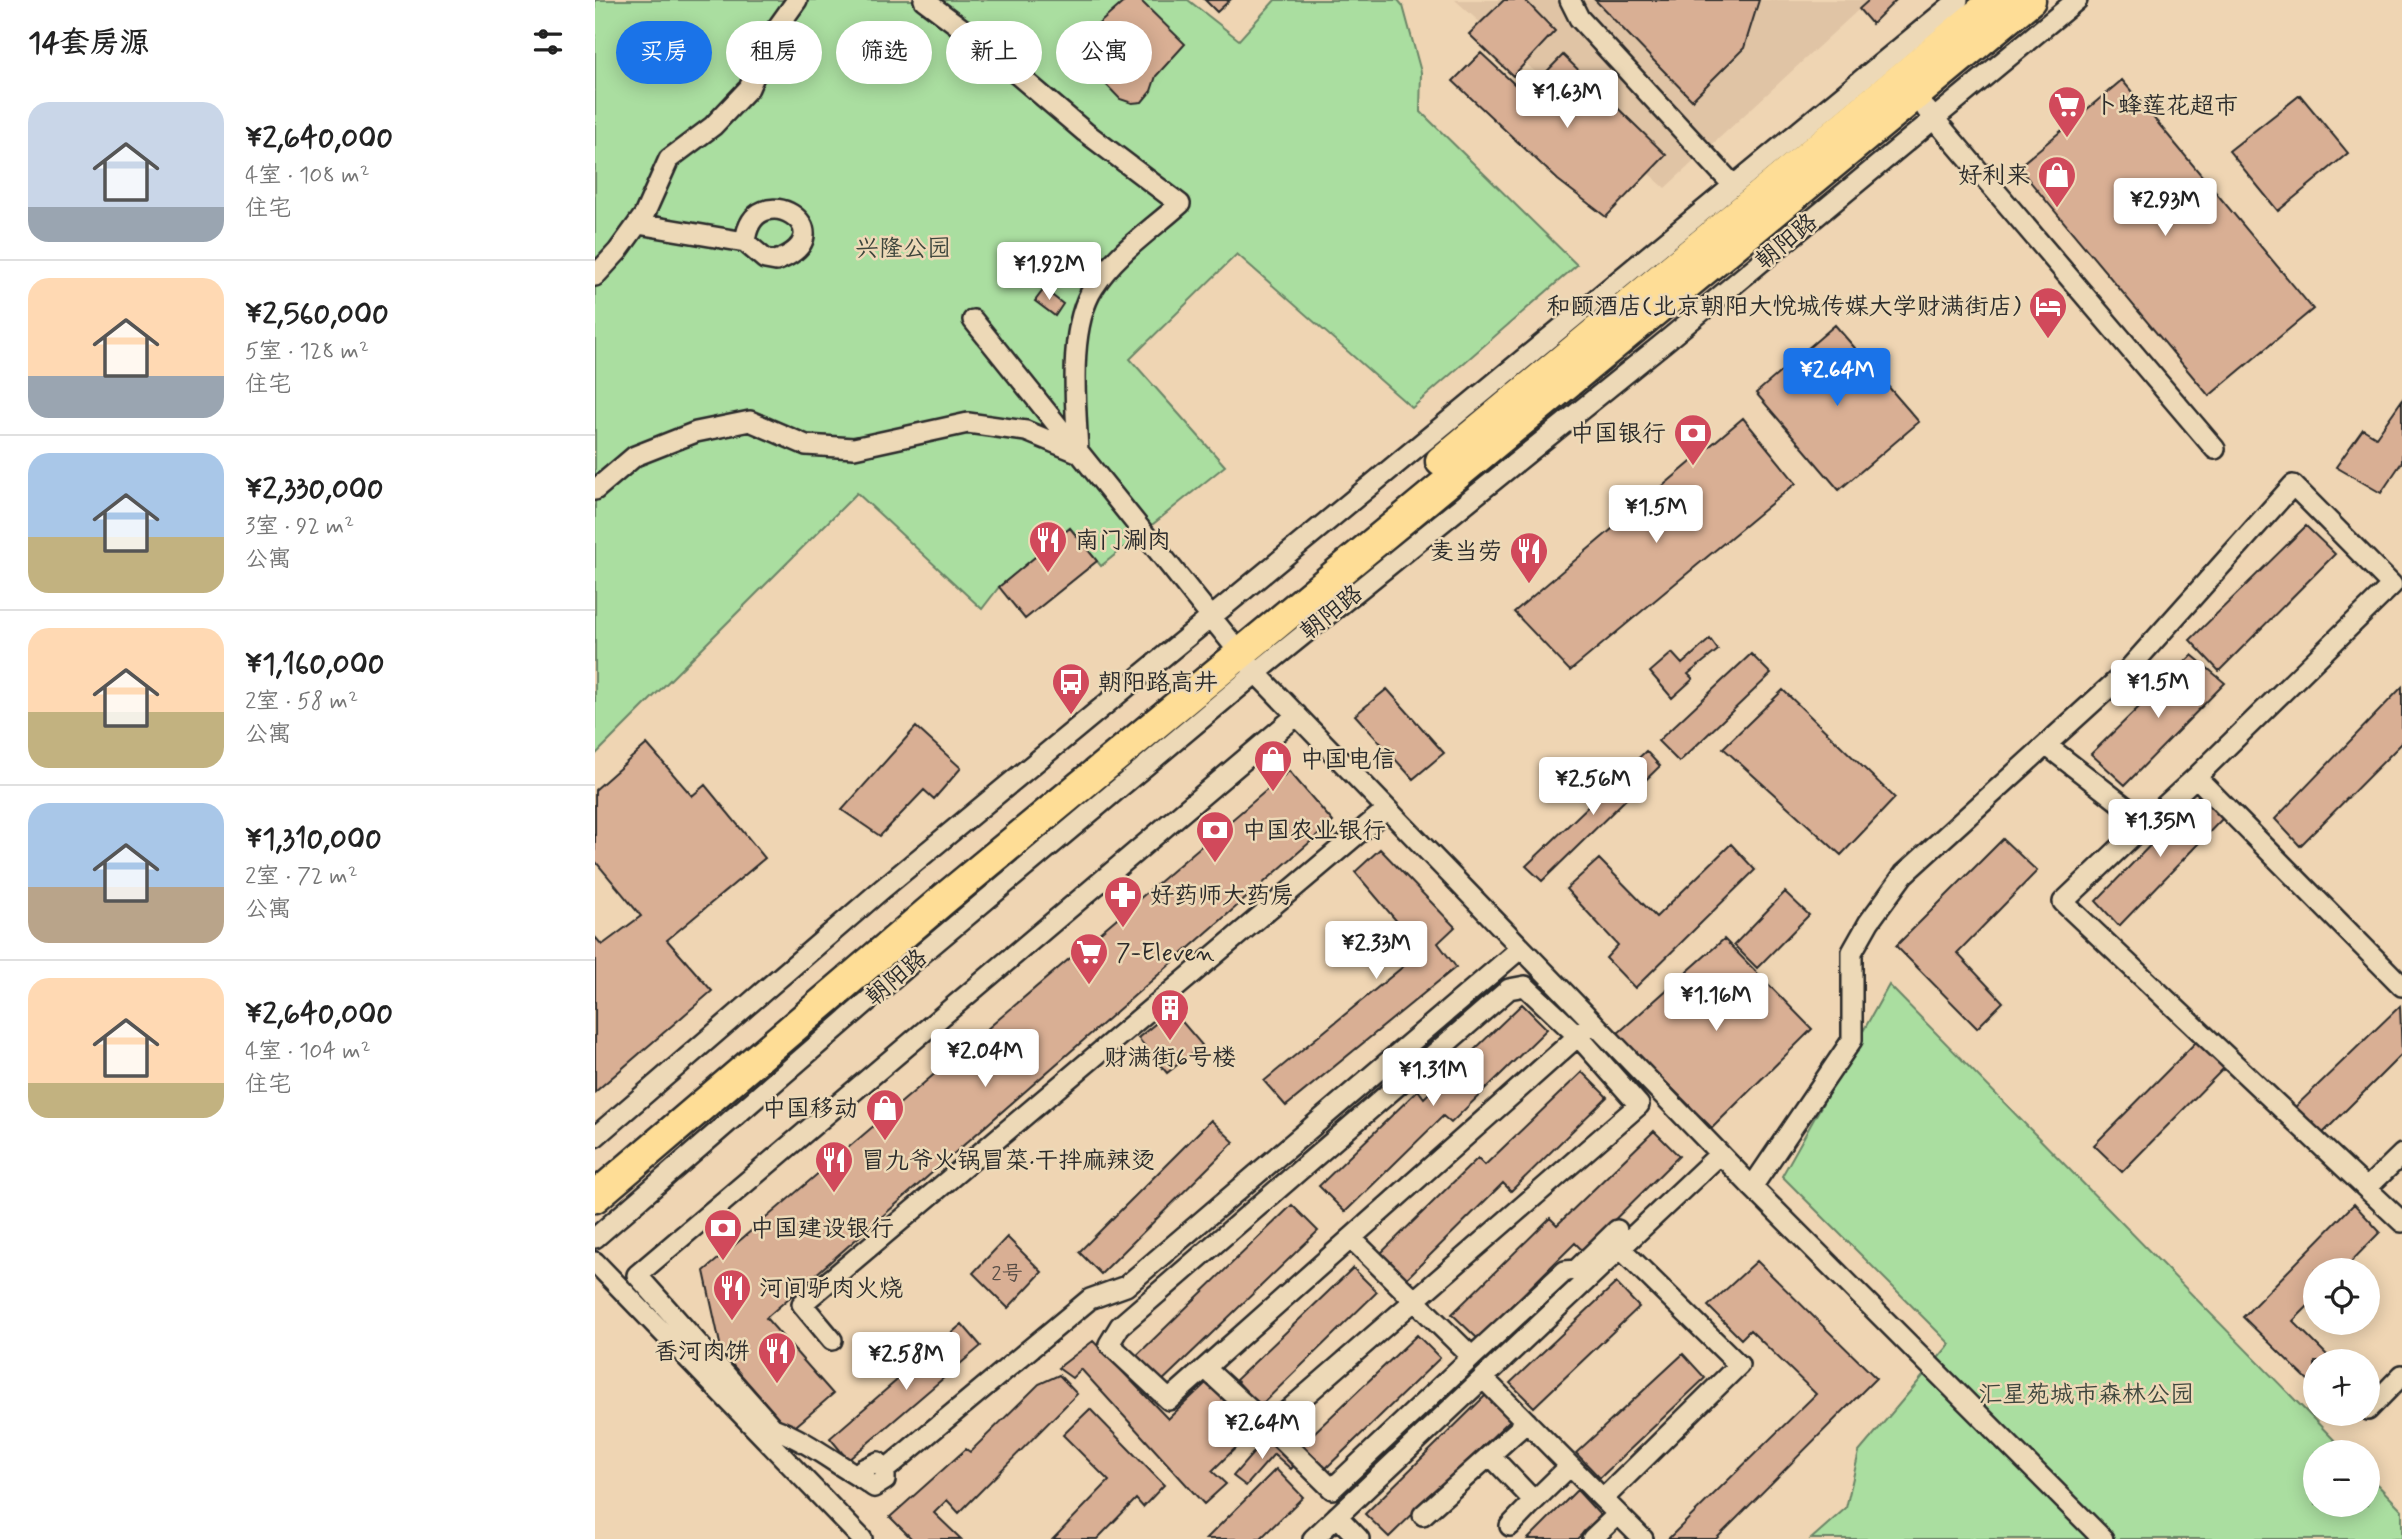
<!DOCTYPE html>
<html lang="zh">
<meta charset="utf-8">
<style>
body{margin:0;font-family:Mynerve,"LXGW WenKai TC",sans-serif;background:#f2f2f2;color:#222;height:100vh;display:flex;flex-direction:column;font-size:26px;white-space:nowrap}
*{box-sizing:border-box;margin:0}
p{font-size:23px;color:#767676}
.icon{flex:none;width:38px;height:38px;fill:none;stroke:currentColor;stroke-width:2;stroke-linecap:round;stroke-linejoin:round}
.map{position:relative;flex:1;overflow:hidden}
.panel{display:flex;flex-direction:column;background:#fff;width:595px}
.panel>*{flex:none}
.top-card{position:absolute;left:21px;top:21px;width:665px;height:63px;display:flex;gap:14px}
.controls{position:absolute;left:1708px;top:1258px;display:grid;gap:14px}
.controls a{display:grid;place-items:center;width:77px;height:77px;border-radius:50%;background:#fff;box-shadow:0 4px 18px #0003;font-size:35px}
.price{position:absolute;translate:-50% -60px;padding:0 16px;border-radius:7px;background:#fff;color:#222;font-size:23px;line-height:46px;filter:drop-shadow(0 2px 4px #0008)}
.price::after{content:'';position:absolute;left:50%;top:42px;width:21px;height:16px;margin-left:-10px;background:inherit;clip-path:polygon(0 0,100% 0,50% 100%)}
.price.on{background:#1a73e8;color:#fff}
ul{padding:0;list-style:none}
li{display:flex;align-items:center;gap:21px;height:175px;padding:0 28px}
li+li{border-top:2px solid #e0e0e0}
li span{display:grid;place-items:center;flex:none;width:196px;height:140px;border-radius:21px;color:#555}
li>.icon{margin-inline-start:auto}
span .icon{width:84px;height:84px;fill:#fffc;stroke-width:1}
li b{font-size:30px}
h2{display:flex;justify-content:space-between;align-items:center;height:84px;padding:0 28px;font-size:30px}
.pill{padding:0 24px;border-radius:32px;background:#fff;box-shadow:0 4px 18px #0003;font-size:24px;line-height:63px}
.pill.on{background:#1a73e8;color:#fff}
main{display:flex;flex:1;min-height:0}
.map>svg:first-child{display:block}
</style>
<main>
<section class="panel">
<h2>14套房源<svg class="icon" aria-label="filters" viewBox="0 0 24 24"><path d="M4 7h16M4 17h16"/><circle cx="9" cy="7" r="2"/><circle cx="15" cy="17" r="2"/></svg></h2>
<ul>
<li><span style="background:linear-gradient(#c9d6e8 75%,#9aa5b1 0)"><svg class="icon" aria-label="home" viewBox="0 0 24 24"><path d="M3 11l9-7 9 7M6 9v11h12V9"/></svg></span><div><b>¥2,640,000</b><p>4室 · 108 m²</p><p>住宅</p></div></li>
<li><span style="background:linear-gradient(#ffd9b3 70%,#9aa5b1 0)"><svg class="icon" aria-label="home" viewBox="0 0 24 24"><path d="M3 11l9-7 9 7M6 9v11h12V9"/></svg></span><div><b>¥2,560,000</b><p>5室 · 128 m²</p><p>住宅</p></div></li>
<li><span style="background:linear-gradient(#a9c7e8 60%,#c2b280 0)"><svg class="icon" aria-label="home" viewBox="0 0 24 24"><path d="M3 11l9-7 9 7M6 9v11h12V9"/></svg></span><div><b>¥2,330,000</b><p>3室 · 92 m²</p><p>公寓</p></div></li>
<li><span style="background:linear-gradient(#ffd9b3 60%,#c2b280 0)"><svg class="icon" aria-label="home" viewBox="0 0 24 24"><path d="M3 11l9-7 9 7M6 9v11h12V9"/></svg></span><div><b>¥1,160,000</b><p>2室 · 58 m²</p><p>公寓</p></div></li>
<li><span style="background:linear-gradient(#a9c7e8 60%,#b9a48a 0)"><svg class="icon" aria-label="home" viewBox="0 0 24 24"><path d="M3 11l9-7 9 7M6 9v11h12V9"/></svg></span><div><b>¥1,310,000</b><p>2室 · 72 m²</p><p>公寓</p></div></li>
<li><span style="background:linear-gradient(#ffd9b3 75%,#c2b280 0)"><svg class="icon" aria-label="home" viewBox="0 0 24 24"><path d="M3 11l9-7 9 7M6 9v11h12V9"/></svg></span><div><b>¥2,640,000</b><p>4室 · 104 m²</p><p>住宅</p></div></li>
</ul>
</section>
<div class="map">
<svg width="1807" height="1539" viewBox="0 0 1807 1539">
<rect width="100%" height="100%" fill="#efd5b3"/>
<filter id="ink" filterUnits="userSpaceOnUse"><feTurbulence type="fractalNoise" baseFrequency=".0143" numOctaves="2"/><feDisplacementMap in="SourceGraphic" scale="14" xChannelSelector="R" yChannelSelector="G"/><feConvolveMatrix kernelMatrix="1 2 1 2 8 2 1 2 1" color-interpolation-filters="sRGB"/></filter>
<g filter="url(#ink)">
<path fill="#e0c4a5" d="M860,0H1274L1070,188Z"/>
<path fill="#aadea0" stroke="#6a8466" stroke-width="2" d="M0,0H593L644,40L680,0H803L808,6L826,72L825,111L982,265L817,408L642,254L535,359L630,466L506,566L475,528L404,587L387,609L262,493L0,755Z
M1294,985L1751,1452H1720V1505H1773V1475L1807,1510V1539H1216L1251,1508L1264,1452L1355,1344L1187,1176Z"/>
<path fill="#d9af94" stroke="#2b2b2b" stroke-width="2" d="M531,0H545L590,44L561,76L556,91L547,102L537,103L525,99L476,48Z
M610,0H635L622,12Z
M909,0H930L960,31L918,76L874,34Z
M1000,0H1164L1149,48L1097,100Z
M1274,0H1301L1277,24L1264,9Z
M886,53L930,94L968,55L1071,155L1011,217L963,180L858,81Z
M1527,80L1718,309L1614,396L1423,167Z
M1705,95L1753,153L1683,211L1634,151Z
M449,289L468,304L460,316L440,301Z
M1240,325L1324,422L1244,490L1161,393Z
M1807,400V462L1786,493L1741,467L1768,429L1781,437Z
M1148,418L1201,483L975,671L919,612Z
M1711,526L1740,554L1624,671L1595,640Z
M475,528L502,561L430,619L404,587Z
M1115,639L1123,650L1093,674L1098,679L1077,698L1055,672L1077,653L1087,664Z
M1156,654L1176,674L1084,762L1063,741Z
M1597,655L1630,683L1530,785L1496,754Z
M1807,687V743L1705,846L1680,819Z
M792,689L849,753L818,779L760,715Z
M1188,690L1300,798L1246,855L1128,748Z
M321,727L366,768L339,799L329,790L285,836L247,810Z
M52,744L97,796L110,785L170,858L72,940L117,991L0,1092V937L7,945L46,916L0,861V790Z
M1051,751L1065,766L947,881L931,866Z
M694,771L738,822L171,1318L238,1394L195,1431L127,1353L109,1271Z
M1607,792L1630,816L1524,926L1501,901Z
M1408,839L1442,871L1362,953L1408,1002L1382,1028L1301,946Z
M1136,844L1160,870L1040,988L1011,958L1023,945L971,889L1004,859L1061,917Z
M785,849L860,927L843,943L861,967L691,1106L669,1081L827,951L760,872Z
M1190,892L1214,915L1162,968L1139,945Z
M1129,939L1217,1029L1117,1128L1022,1034Z
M927,1004L952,1029L856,1123L848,1116L750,1212L724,1186L823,1090L829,1098Z
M1805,1006L1807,1054L1726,1135L1699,1108Z
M577,1010L607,1045L572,1073L543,1038Z
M1604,1039L1631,1066L1527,1172L1499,1145Z
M987,1072L1012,1097L916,1191L908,1183L811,1279L785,1254L883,1158L890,1165Z
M616,1120L639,1142L506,1274L484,1252Z
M1059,1131L1084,1156L988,1251L980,1243L883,1339L857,1314L955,1218L962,1225Z
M1759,1204L1785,1232L1748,1270H1720V1299L1698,1321L1739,1362H1720V1387L1648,1317Z
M697,1205L723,1231L561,1387L536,1361Z
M412,1237L447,1272L413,1308L378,1273Z
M1162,1261L1281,1378L1121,1539H1073L1221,1394L1155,1330L1146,1339L1113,1306Z
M758,1268L782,1292L665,1406L641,1380Z
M1021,1283L1044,1307L939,1407L915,1383Z
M367,1324L386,1346L253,1460L235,1438Z
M822,1335L845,1358L727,1472L703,1448Z
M498,1341L573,1419L612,1382L658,1431L617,1471L631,1484L609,1504L486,1369L477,1378L463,1368Z
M1088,1354L1110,1378L1005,1478L981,1453Z
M464,1375L482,1394L364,1513L352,1500L339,1513L366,1539H317L295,1517L371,1449L375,1452L444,1384Z
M891,1395L915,1420L794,1537L770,1514Z
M495,1409L569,1485L548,1507L541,1499L502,1539H458L514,1481L468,1435Z
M673,1436L702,1462L696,1469L679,1454L651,1486L638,1476Z
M681,1469L708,1497L665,1539H611Z
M982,1490L1006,1516L982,1539H933Z"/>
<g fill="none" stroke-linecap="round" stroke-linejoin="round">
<defs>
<path id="minor" d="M329,0L377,36L490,132L585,204C556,230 520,254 499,287C472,328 481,405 483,452
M975,0L984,18L1138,185
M1331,109L1620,449
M43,224L150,242L170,259L181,261C256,233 158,171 150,242
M0,276L23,251L49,215L74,159L118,126L154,88L177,35L202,0
M378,320L661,673L1157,1187L1508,1539
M0,490L40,456L101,432L155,421L211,445L259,448L373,423L431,431L482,452
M1451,745L1551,823L1601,777L1807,986
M1551,823L1468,902L1807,1222
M0,1137L286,890L1363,0
M1157,1187L1257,1040V952L1274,922L1309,874L1531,672L1698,485L1797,585L1601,777
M1772,1188L1807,1154
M0,1238L335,947L661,673L1071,341L1482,0
M756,1238L877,1357L970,1271L981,1270L1022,1230
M0,1262L267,1539
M237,1340L207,1304L792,809
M610,1368L674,1427L1044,1105L983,1036L930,986L914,989L525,1326L514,1344L574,1400L610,1368L983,1036L998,1022
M888,1378L1008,1499L1144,1365L1025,1248
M1773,1410L1807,1375
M932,1422L895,1455L939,1501L975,1466
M674,1427L737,1489L877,1357
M290,1470L283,1462L268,1469L269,1480L279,1487L290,1480V1470L495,1299L531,1286L926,948
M269,1480C238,1462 211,1440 178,1428L42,1275L702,715
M1008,1499L1048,1539
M828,1515L895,1455
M742,1516L764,1539
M915,1526L939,1501
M718,1539L1125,1154
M997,1539L1023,1514"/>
<path id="highway" d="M846,461L1400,0
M0,1197L349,899L1435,0"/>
</defs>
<use href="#minor" stroke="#2b2b2b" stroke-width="24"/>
<use href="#highway" stroke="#2b2b2b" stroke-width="35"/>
<use href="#minor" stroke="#edd9b7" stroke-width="19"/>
<use href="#highway" stroke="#fedd96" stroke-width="30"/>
</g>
</g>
<defs>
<symbol id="supermarket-pin" viewBox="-11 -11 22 30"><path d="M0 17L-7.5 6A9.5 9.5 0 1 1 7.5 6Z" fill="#d1495b" stroke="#edd9b7"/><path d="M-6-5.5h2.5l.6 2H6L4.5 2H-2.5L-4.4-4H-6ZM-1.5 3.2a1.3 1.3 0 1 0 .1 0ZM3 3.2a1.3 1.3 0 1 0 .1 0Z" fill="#fff"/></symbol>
<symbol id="shop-pin" viewBox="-11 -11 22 30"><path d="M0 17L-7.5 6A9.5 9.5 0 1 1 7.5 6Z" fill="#d1495b" stroke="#edd9b7"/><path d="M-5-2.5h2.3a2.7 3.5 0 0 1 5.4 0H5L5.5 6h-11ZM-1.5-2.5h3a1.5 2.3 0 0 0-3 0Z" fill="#fff"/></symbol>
<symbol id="hotel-pin" viewBox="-11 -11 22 30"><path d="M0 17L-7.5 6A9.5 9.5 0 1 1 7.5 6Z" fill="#d1495b" stroke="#edd9b7"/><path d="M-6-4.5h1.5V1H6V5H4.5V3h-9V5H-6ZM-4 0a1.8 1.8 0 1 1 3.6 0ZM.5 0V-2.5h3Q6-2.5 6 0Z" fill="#fff"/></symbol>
<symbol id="bank-pin" viewBox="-11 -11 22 30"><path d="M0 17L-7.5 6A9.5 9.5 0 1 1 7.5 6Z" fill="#d1495b" stroke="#edd9b7"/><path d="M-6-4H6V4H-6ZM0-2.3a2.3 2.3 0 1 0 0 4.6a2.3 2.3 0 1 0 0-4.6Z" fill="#fff"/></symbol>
<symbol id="restaurant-pin" viewBox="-11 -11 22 30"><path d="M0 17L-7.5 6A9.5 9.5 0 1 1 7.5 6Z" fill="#d1495b" stroke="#edd9b7"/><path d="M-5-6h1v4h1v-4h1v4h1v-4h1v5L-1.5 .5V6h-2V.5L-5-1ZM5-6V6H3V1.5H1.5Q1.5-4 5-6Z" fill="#fff"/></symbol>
<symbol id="bus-pin" viewBox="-11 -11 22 30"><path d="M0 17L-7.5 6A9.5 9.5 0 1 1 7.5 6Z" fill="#d1495b" stroke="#edd9b7"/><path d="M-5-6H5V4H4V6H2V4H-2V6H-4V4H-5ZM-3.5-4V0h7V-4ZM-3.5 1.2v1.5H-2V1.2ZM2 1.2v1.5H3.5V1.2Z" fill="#fff"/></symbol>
<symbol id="pharmacy-pin" viewBox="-11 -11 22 30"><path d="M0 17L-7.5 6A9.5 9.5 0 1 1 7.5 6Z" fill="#d1495b" stroke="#edd9b7"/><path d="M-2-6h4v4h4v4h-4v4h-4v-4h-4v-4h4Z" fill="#fff"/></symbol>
<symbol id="building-pin" viewBox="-11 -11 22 30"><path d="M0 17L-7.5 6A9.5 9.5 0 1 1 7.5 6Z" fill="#d1495b" stroke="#edd9b7"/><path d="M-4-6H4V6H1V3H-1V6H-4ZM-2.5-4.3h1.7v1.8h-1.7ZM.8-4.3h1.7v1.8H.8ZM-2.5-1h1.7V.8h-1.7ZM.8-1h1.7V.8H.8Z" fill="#fff"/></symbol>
</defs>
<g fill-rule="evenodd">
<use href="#supermarket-pin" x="1450" y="83" width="44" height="60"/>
<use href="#shop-pin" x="1440" y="153" width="44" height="60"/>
<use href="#hotel-pin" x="1431" y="284" width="44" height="60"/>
<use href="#bank-pin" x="1076" y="411" width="44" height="60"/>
<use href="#restaurant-pin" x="431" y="518" width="44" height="60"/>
<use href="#restaurant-pin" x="912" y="529" width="44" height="60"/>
<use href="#bus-pin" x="454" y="660" width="44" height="60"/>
<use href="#shop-pin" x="656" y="737" width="44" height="60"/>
<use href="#bank-pin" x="598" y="808" width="44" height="60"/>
<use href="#pharmacy-pin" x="506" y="873" width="44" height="60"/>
<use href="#supermarket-pin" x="472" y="930" width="44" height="60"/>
<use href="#building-pin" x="553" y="986" width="44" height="60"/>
<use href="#shop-pin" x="268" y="1086" width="44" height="60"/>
<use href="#restaurant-pin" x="217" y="1138" width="44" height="60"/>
<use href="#bank-pin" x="106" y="1206" width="44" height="60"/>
<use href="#restaurant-pin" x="115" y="1266" width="44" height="60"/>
<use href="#restaurant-pin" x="160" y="1329" width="44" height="60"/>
</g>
<g text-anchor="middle" stroke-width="5" stroke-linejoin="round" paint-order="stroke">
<g font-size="21" fill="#564c45">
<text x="412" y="1280">2号</text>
</g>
<g font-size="24" fill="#2b2b2b" stroke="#edd9b7" text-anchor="start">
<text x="1499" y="113">卜蜂莲花超市</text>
<text x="1435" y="183" text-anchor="end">好利来</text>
<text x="1426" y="314" text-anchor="end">和颐酒店(北京朝阳大悦城传媒大学财满街店)</text>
<text x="1071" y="441" text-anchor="end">中国银行</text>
<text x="480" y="548">南门涮肉</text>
<text x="907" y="559" text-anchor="end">麦当劳</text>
<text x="503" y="690">朝阳路高井</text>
<text x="705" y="767">中国电信</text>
<text x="647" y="838">中国农业银行</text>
<text x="555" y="903">好药师大药房</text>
<text x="521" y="960">7-Eleven</text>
<text x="575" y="1065" text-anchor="middle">财满街6号楼</text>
<text x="263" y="1116" text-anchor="end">中国移动</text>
<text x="266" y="1168">冒九爷火锅冒菜·干拌麻辣烫</text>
<text x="155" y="1236">中国建设银行</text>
<text x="164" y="1296">河间驴肉火烧</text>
<text x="155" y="1359" text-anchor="end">香河肉饼</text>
</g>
<g font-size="24" fill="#2b2b2b" stroke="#edd9b7">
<text transform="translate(1191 241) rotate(-40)" y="8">朝阳路</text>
<text transform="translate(736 612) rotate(-39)" y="8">朝阳路</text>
<text transform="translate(301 977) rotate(-41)" y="8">朝阳路</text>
</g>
<g font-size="24" fill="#3e463d" stroke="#edd9b7">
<text x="308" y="256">兴隆公园</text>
<text x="1491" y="1402">汇星苑城市森林公园</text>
</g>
</g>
</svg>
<div class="controls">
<a><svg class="icon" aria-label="locate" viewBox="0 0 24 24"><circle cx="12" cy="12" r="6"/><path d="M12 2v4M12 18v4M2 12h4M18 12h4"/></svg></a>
<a>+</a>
<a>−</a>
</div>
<b class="price" style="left:972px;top:130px">¥1.63M</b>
<b class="price" style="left:1570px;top:238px">¥2.93M</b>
<b class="price" style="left:454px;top:302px">¥1.92M</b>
<b class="price on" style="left:1242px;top:408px">¥2.64M</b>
<b class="price" style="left:1061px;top:545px">¥1.5M</b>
<b class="price" style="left:1563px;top:720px">¥1.5M</b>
<b class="price" style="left:998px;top:817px">¥2.56M</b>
<b class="price" style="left:1565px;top:859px">¥1.35M</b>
<b class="price" style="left:781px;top:981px">¥2.33M</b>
<b class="price" style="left:1121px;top:1033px">¥1.16M</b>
<b class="price" style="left:390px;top:1089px">¥2.04M</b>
<b class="price" style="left:838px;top:1108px">¥1.31M</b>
<b class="price" style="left:311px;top:1392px">¥2.58M</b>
<b class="price" style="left:667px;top:1461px">¥2.64M</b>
<div class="top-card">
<a class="pill on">买房</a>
<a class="pill">租房</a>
<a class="pill">筛选</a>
<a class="pill">新上</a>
<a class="pill">公寓</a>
</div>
</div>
</main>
